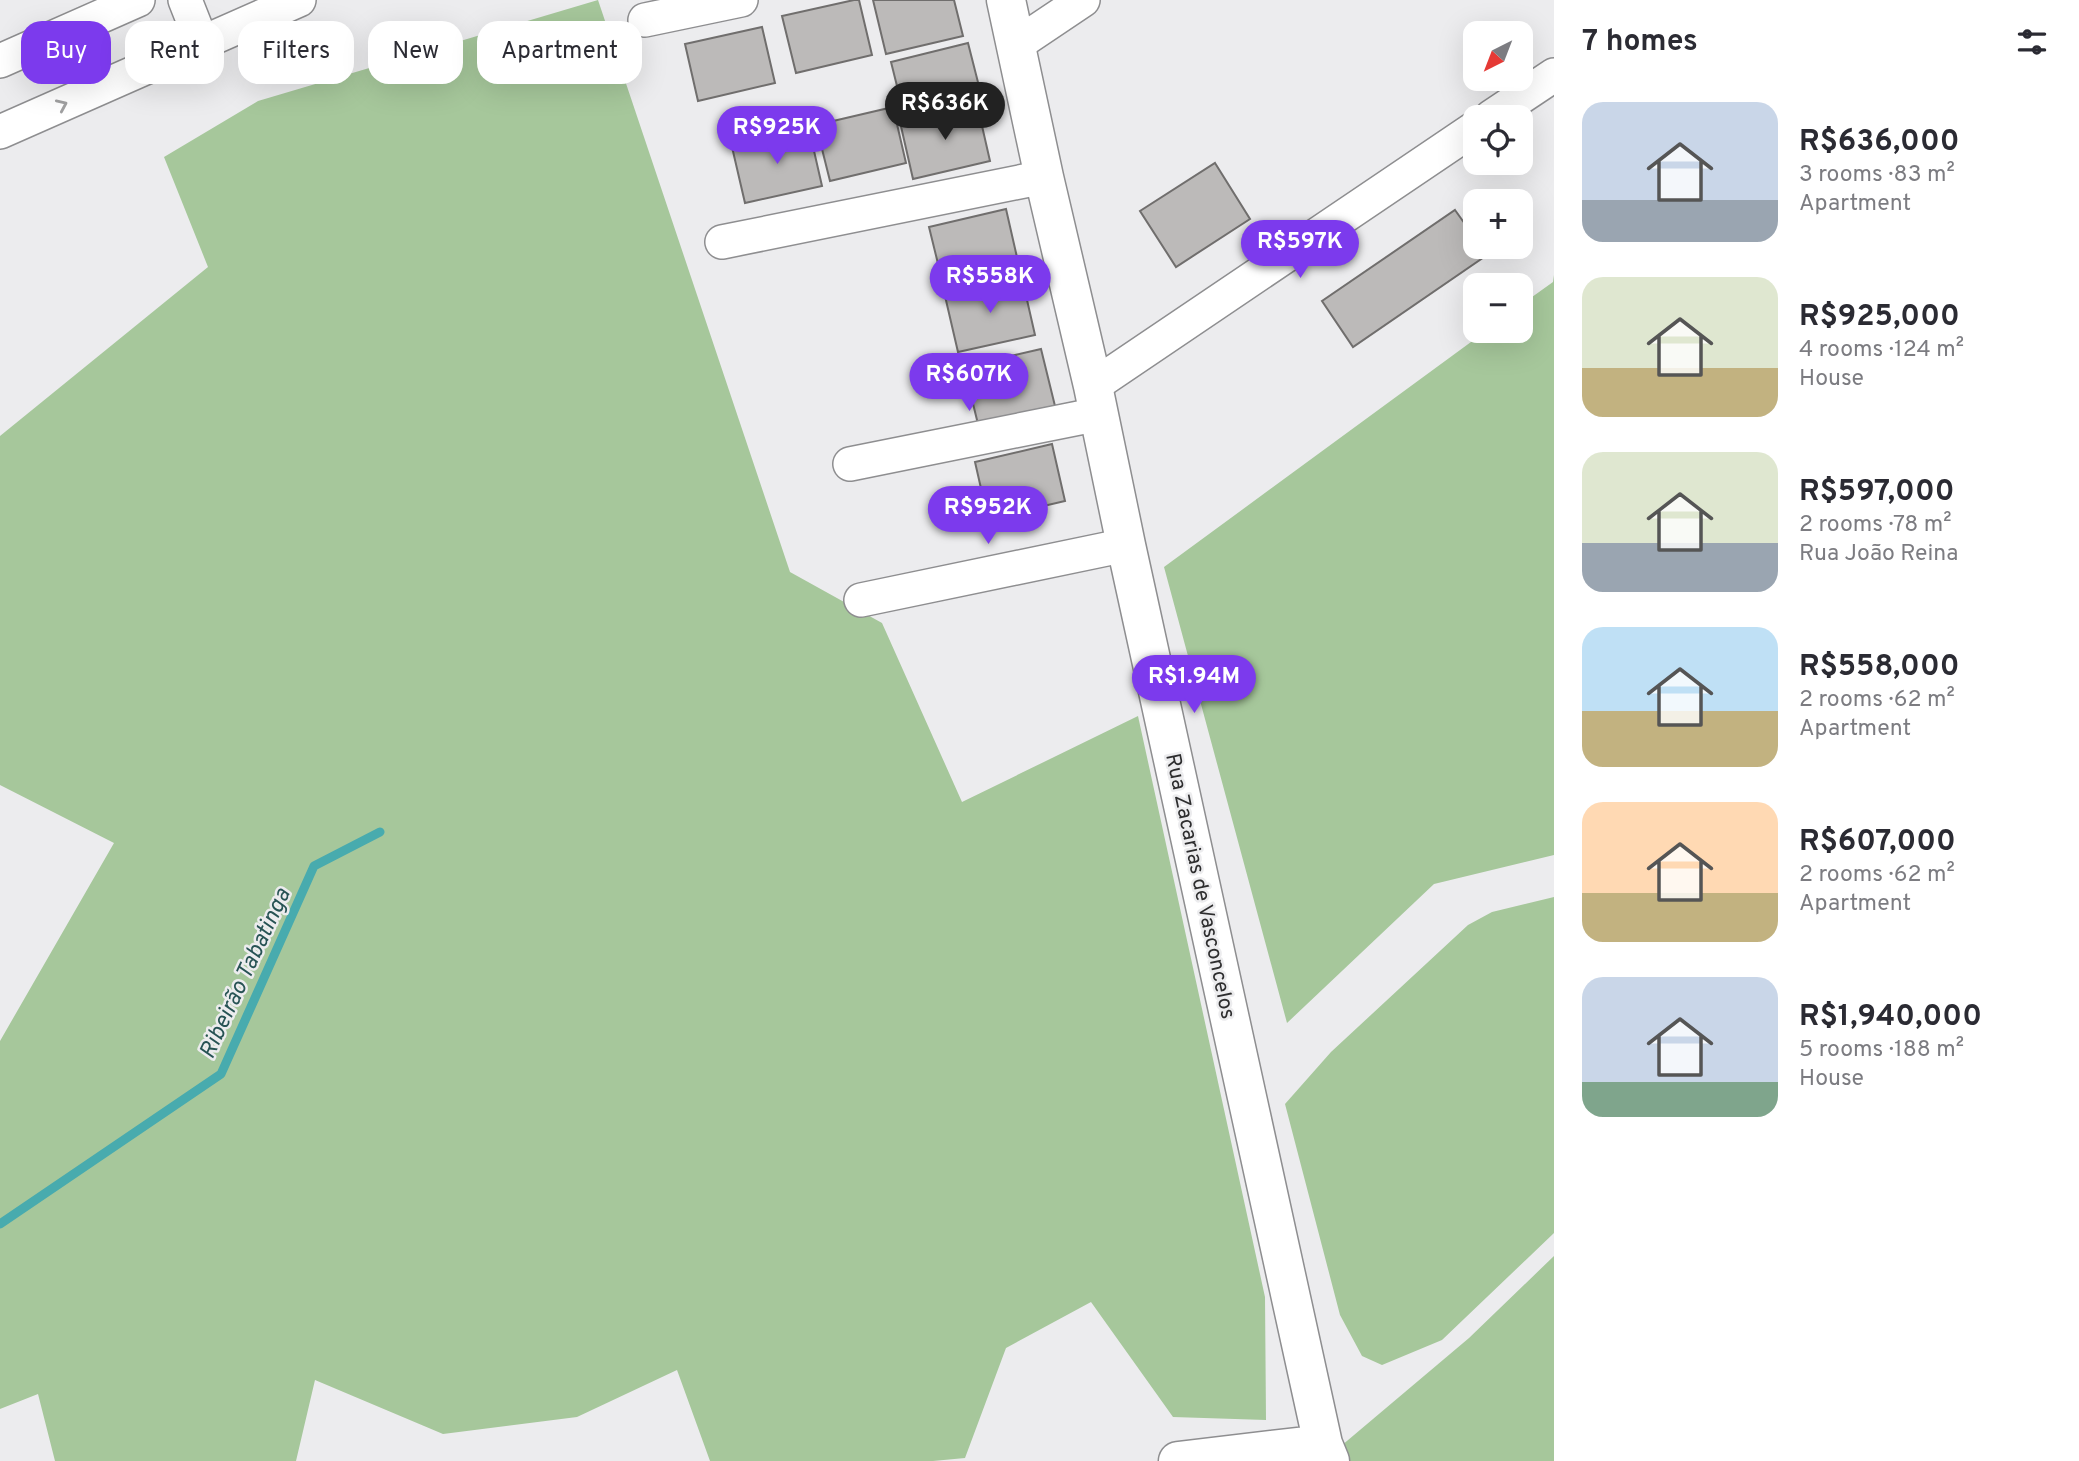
<!DOCTYPE html>
<meta charset="utf-8">
<style>
body{margin:0;font-family:Overpass,sans-serif;background:#f2f2f3;color:#2b2b33;height:100vh;display:flex;flex-direction:column;font-size:26px;white-space:nowrap}
*{box-sizing:border-box;margin:0}
p{font-size:23px;color:#7c7c81}
.icon{flex:none;width:38px;height:38px;fill:none;stroke:currentColor;stroke-width:2;stroke-linecap:round;stroke-linejoin:round}
.map{position:relative;flex:1;overflow:hidden}
.sheet{display:flex;flex-direction:column;background:#fff;width:525px}
.sheet>*{flex:none}
.top-card{position:absolute;left:21px;top:21px;width:665px;height:63px;display:flex;gap:14px}
.needle{width:46px;rotate:222deg}
.controls{position:absolute;left:1463px;top:21px;display:grid;gap:14px}
.controls a{display:grid;place-items:center;width:70px;height:70px;border-radius:14px;background:#fff;box-shadow:0 7px 28px #0002;font-size:35px}
.price{position:absolute;translate:-50% -60px;padding:0 16px;border-radius:24px;background:#7c3aed;color:#fff;font-size:23px;line-height:46px;filter:drop-shadow(0 2px 4px #0008)}
.price::after{content:'';position:absolute;left:50%;top:42px;width:21px;height:16px;margin-left:-10px;background:inherit;clip-path:polygon(0 0,100% 0,50% 100%)}
.price.current{background:#222;color:#fff}
ul{padding:0;list-style:none}
li{display:flex;align-items:center;gap:21px;height:175px;padding:0 28px}
li span{display:grid;place-items:center;flex:none;width:196px;height:140px;border-radius:21px;color:#555}
li>.icon{margin-inline-start:auto}
span .icon{width:84px;height:84px;fill:#fffc;stroke-width:1}
li b{font-size:30px}
h2{display:flex;justify-content:space-between;align-items:center;height:84px;padding:0 28px;font-size:30px}
.chip{padding:0 24px;border-radius:21px;background:#fff;box-shadow:0 7px 28px #0002;font-size:24px;line-height:63px}
.chip.current{background:#7c3aed;color:#fff}
main{display:flex;flex:1;min-height:0}
.map>svg:first-child{display:block}
</style>
<main>
<div class="map">
<svg width="1554" height="1461" viewBox="0 0 1554 1461">
<rect width="100%" height="100%" fill="#ececee"/>
<path fill="#a6c79b" d="M598,0L790,572L882,623L962,802L1138,716L1265,1297L1266,1420L1173,1417L1091,1302L1006,1348L965,1458L933,1461H710L677,1370L577,1417L443,1434L315,1380L296,1461H55L38,1394L0,1409V1041L114,843L0,785V436L208,267L164,157L258,101Z
M1554,275V855L1434,884L1287,1023L1164,567L1486,331H1521V305L1553,282Z
M1554,897V1233L1442,1340L1382,1365L1362,1356L1340,1315L1285,1104L1331,1052L1468,925L1492,912Z
M1554,1256V1461H1345L1341,1446L1469,1338Z"/>
<g fill="none" stroke-linecap="round" stroke-linejoin="round">
<path stroke="#48abae" stroke-width="9" d="M0,1224L221,1074L314,866L380,832"/>
</g>
<path fill="#bcbab9" stroke="#706e6d" stroke-width="2" d="M854,0H859L872,55L796,73L782,16Z
M873,0H954L963,36L886,54Z
M762,27L775,83L698,101L685,44Z
M968,43L982,98L905,118L891,62Z
M977,104L990,161L913,179L900,122Z
M893,107L906,163L830,181L816,125Z
M809,129L822,186L745,203L732,147Z
M1215,163L1250,219L1176,267L1140,211Z
M1006,209L1019,266L943,284L929,227Z
M1455,210L1475,238V247H1481L1487,255L1353,347L1322,301Z
M1022,278L1035,335L958,352L945,296Z
M1041,349L1055,406L978,424L964,367Z
M1052,444L1065,501L988,519L975,462Z"/>
<g fill="none" stroke-linecap="round" stroke-linejoin="round">
<defs>
<path id="minor" d="M185,0L202,43
M645,20L741,0
M1016,45L1083,0
M0,61L138,0
M1491,117L1554,75
M0,132L299,0
M722,242L1044,177
M1093,386L1475,128
M850,464L1099,414
M861,600L1126,545"/>
<path id="tertiary" d="M1006,0L1044,177L1093,386L1126,545L1323,1444L1330,1461
M1178,1461L1323,1444"/>
</defs>
<use href="#minor" stroke="#8e8e90" stroke-width="36"/>
<use href="#tertiary" stroke="#8e8e90" stroke-width="41"/>
<use href="#minor" stroke="#fff" stroke-width="33"/>
<use href="#tertiary" stroke="#fff" stroke-width="38"/>
</g>
<defs><path id="oneway-chevron" d="M-2-3.5L2.5 0L-2 3.5" fill="none" stroke-width="1.6" stroke-linecap="round" stroke-linejoin="round" transform="scale(1.75)"/></defs>
<use stroke="#a0a0a1" href="#oneway-chevron" transform="translate(62 105) rotate(-24)"/>
<g text-anchor="middle" stroke-width="5" stroke-linejoin="round" paint-order="stroke">
<g font-size="21" fill="#2d2d2e" stroke="#ececee">
<text transform="translate(1201 886) rotate(78)" y="7">Rua Zacarias de Vasconcelos</text>
</g>
<g font-size="23" font-style="italic" fill="#275354" stroke="#ececee">
<text transform="translate(244 973) rotate(-65)" y="8">Ribeirão Tabatinga</text>
</g>
</g>
</svg>
<div class="controls">
<a><svg class="needle" viewBox="-14 -14 28 28"><path d="M0-13l5 13h-10z" fill="#e53935"/><path d="M0 13l5-13h-10z" fill="#7c7c81"/></svg></a>
<a><svg class="icon" aria-label="locate" viewBox="0 0 24 24"><circle cx="12" cy="12" r="6"/><path d="M12 2v4M12 18v4M2 12h4M18 12h4"/></svg></a>
<a>+</a>
<a>−</a>
</div>
<b class="price current" style="left:945px;top:142px">R$636K</b>
<b class="price" style="left:777px;top:166px">R$925K</b>
<b class="price" style="left:1300px;top:280px">R$597K</b>
<b class="price" style="left:990px;top:315px">R$558K</b>
<b class="price" style="left:969px;top:413px">R$607K</b>
<b class="price" style="left:988px;top:546px">R$952K</b>
<b class="price" style="left:1194px;top:715px">R$1.94M</b>
<div class="top-card">
<a class="chip current">Buy</a>
<a class="chip">Rent</a>
<a class="chip">Filters</a>
<a class="chip">New</a>
<a class="chip">Apartment</a>
</div>
</div>
<section class="sheet">
<h2>7 homes<svg class="icon" aria-label="filters" viewBox="0 0 24 24"><path d="M4 7h16M4 17h16"/><circle cx="9" cy="7" r="2"/><circle cx="15" cy="17" r="2"/></svg></h2>
<ul>
<li><span style="background:linear-gradient(#c9d6e8 70%,#9aa5b1 0)"><svg class="icon" aria-label="home" viewBox="0 0 24 24"><path d="M3 11l9-7 9 7M6 9v11h12V9"/></svg></span><div><b>R$636,000</b><p>3 rooms · 83 m²</p><p>Apartment</p></div></li>
<li><span style="background:linear-gradient(#dfe7d0 65%,#c2b280 0)"><svg class="icon" aria-label="home" viewBox="0 0 24 24"><path d="M3 11l9-7 9 7M6 9v11h12V9"/></svg></span><div><b>R$925,000</b><p>4 rooms · 124 m²</p><p>House</p></div></li>
<li><span style="background:linear-gradient(#dfe7d0 65%,#9aa5b1 0)"><svg class="icon" aria-label="home" viewBox="0 0 24 24"><path d="M3 11l9-7 9 7M6 9v11h12V9"/></svg></span><div><b>R$597,000</b><p>2 rooms · 78 m²</p><p>Rua João Reina</p></div></li>
<li><span style="background:linear-gradient(#bfe0f5 60%,#c2b280 0)"><svg class="icon" aria-label="home" viewBox="0 0 24 24"><path d="M3 11l9-7 9 7M6 9v11h12V9"/></svg></span><div><b>R$558,000</b><p>2 rooms · 62 m²</p><p>Apartment</p></div></li>
<li><span style="background:linear-gradient(#ffd9b3 65%,#c2b280 0)"><svg class="icon" aria-label="home" viewBox="0 0 24 24"><path d="M3 11l9-7 9 7M6 9v11h12V9"/></svg></span><div><b>R$607,000</b><p>2 rooms · 62 m²</p><p>Apartment</p></div></li>
<li><span style="background:linear-gradient(#c9d6e8 75%,#7fa58c 0)"><svg class="icon" aria-label="home" viewBox="0 0 24 24"><path d="M3 11l9-7 9 7M6 9v11h12V9"/></svg></span><div><b>R$1,940,000</b><p>5 rooms · 188 m²</p><p>House</p></div></li>
</ul>
</section>
</main>
